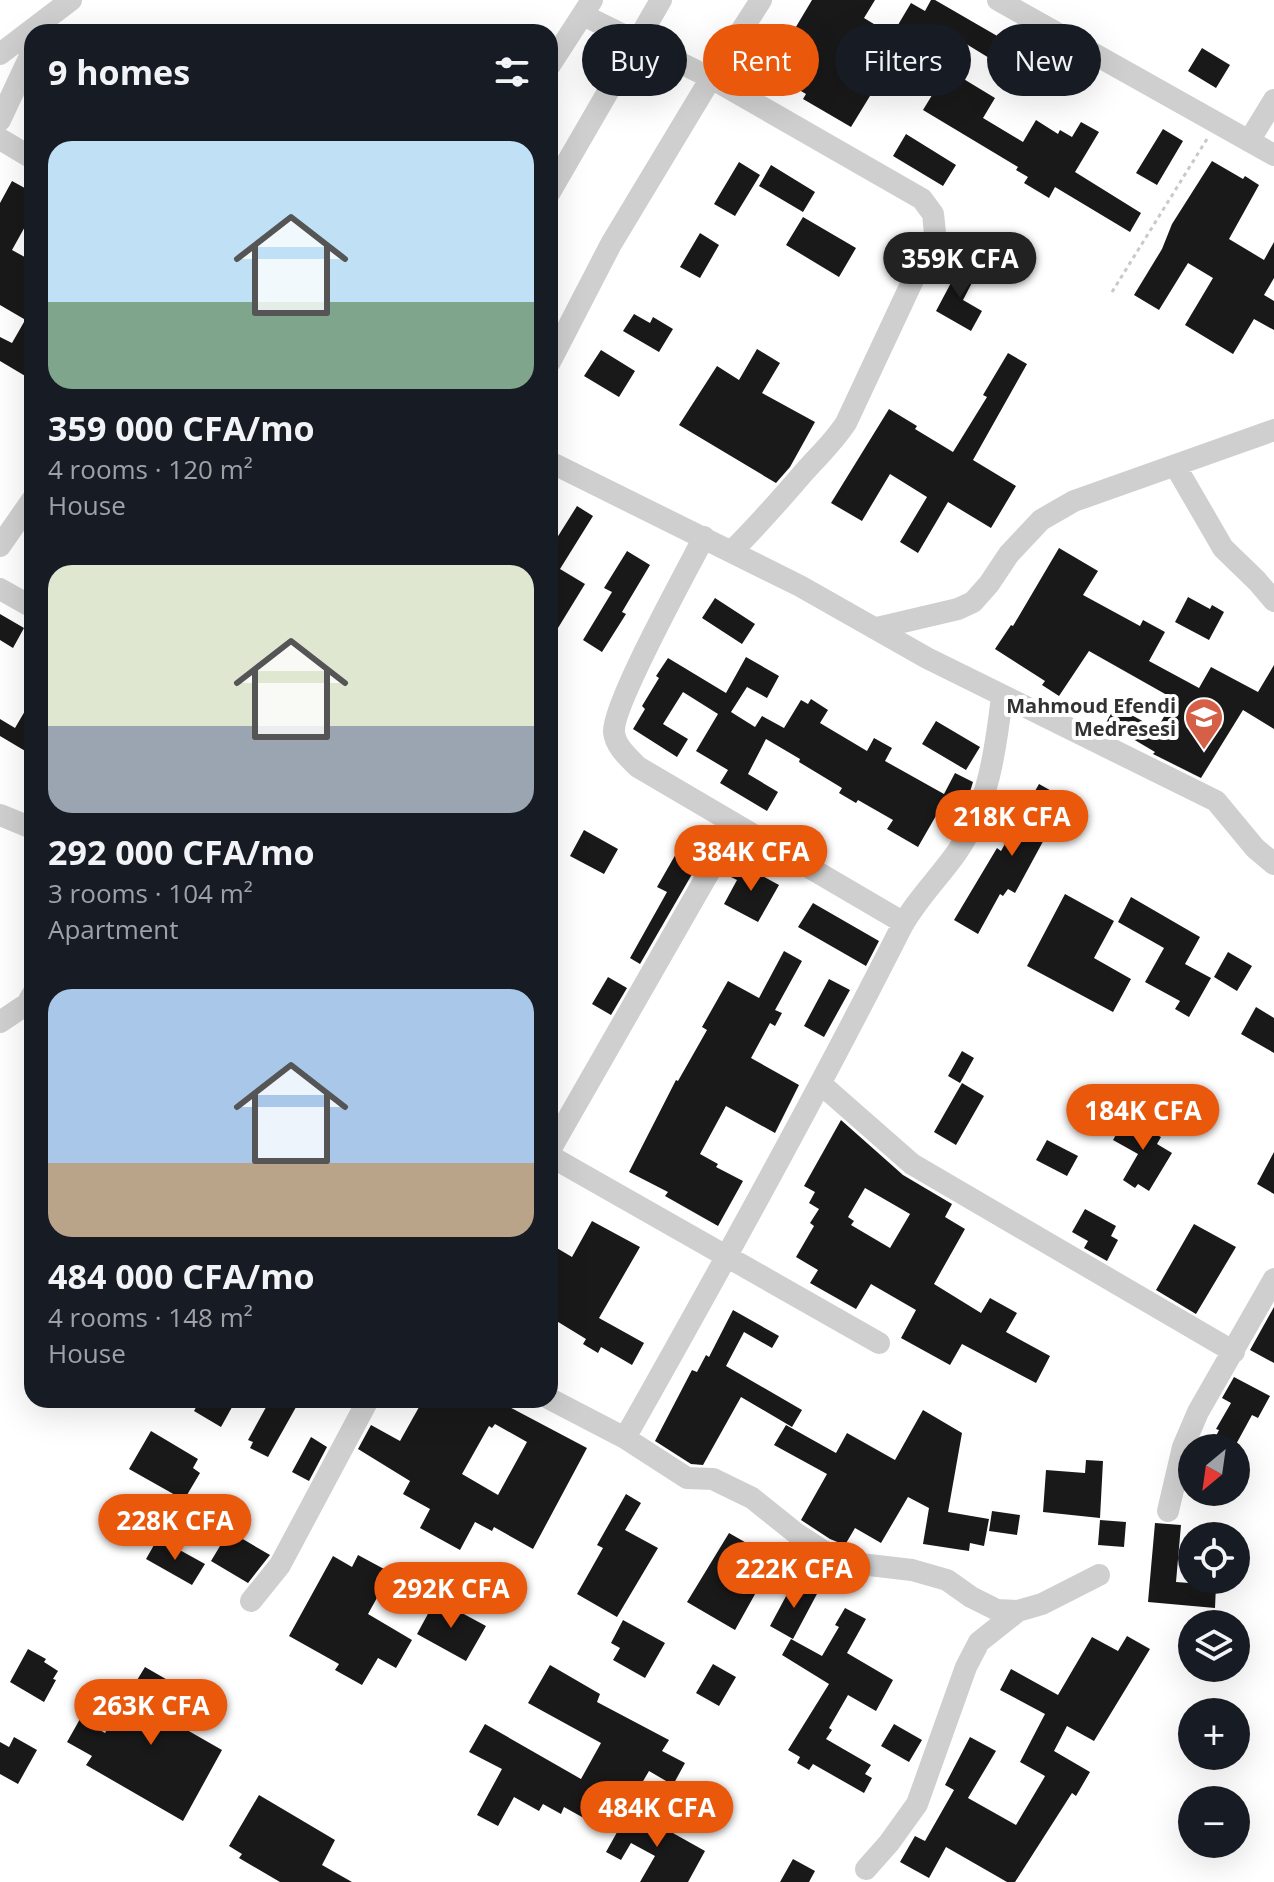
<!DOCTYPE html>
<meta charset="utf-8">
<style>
body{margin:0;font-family:"Open Sans",sans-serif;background:#20242c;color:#f1f3f6;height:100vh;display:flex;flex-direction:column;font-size:30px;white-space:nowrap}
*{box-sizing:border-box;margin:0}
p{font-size:26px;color:#9ea1a6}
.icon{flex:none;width:44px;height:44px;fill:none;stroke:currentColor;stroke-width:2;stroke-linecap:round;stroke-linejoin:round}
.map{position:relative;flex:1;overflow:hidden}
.panel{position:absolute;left:24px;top:24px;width:534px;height:1384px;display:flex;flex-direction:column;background:#171b24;border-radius:24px;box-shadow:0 8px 32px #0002}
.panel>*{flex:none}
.guide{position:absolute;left:582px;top:24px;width:572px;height:72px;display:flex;gap:16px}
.needle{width:52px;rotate:209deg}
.controls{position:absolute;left:1178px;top:1434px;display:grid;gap:16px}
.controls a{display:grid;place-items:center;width:72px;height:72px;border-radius:50%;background:#171b24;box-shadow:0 8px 32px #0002;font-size:40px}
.price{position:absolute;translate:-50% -68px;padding:0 18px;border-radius:28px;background:#ea580c;color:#fff;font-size:26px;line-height:52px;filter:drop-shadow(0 2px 4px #0008)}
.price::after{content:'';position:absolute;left:50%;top:48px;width:24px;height:18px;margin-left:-12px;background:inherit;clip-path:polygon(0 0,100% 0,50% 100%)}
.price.on{background:#222;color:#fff}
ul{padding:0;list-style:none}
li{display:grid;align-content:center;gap:16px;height:424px;padding:0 24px}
li span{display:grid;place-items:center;height:248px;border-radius:24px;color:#555}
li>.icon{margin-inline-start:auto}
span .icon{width:144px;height:144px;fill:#fffc;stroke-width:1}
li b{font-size:34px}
h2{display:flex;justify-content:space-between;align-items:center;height:96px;padding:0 24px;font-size:34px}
.pill{padding:0 28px;border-radius:36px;background:#171b24;box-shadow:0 8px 32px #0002;font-size:28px;line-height:72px}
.pill.on{background:#ea580c;color:#fff}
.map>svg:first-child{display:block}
</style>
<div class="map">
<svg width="1274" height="1882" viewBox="0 0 1274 1882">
<rect width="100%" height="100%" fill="#fff"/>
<path fill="#191919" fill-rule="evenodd" d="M812,0H875L864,18L892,35L911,3L925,11L931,0H935L1023,51L1012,72L950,34L934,61L995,98L983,118L1023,142L1036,120L1058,134L1060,130L1072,137L1081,122L1099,132L1075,172L1141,213L1130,232L1055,187L1049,198L1024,183L1028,177L1016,170L1018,167L923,110L937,87L892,60L851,127L803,99L806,94L769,72Z
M1202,48L1230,65L1216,88L1188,71Z
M1163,129L1183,141L1157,185L1136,173Z
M906,134L956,165L943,186L893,156Z
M1212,161L1243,179L1245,176L1259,185L1229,239L1264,260L1274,242V278L1264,295L1274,301V330L1254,319L1233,354L1185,325L1213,278L1188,263L1159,310L1134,295L1162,249L1172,224Z
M739,162L760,175L735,216L714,204Z
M771,165L815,192L803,212L759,186Z
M12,181L32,192V214L12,250L32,261V304L24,319L0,305V203Z
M803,217L856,248L839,277L786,245Z
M700,233L719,245L700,278L680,267Z
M961,264L977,273L963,300L982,311L971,331L936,311Z
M32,308V380L0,361V337L12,343Z
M634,314L650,323L653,317L673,329L659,352L623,331Z
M757,349L780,363L762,393L815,422L790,467L776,483L679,425L717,366L739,380Z
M601,350L635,371L619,397L584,376Z
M1008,353L1027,364L973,460L1016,486L991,528L948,502L918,553L900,542L927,497L890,474L862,521L831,503L889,409L917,426L915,429L953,452L987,397L983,395Z
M577,506L593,516L560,569L585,584L550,641V549Z
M1059,548L1098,571L1083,595L1140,626L1143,620L1165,632L1149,661L1199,688L1211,667L1258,692L1274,665V729L1243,710L1201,778L1153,754L1155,752L1106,723L1115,706L1157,729L1174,699L1089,651L1059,696L1042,685L1045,681L995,649L1011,625L1013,626Z
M627,551L650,565L622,612L626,614L602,652L583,640L612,592L604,588Z
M1188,597L1210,609L1212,605L1224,612L1209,640L1175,622Z
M715,598L755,624L742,644L702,618Z
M0,614L24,628L13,648L0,640Z
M746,657L779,676L767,698L747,687L731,712L755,727L762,716L784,728L801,700L808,704L811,699L828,710L820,723L867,751L874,738L892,748L885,761L944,794L955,773L973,782L968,798L952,823L937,814L918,847L887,829L893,820L858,800L856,803L839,793L842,788L799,762L800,759L766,739L748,774L778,792L767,811L720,783L728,770L696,751L718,714L683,692L663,724L688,739L677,757L633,729L645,709L642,706L659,678L656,676L668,658L726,693Z
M32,699V755L0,736V719L15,728Z
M936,721L980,747L966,770L922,744Z
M1039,784L1066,799L1015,893L1008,889L1003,896L1000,894L978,934L954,920L997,848L1001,851Z
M584,830L618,849L604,874L570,856Z
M681,845L702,857L640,964L630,958L667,892L657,887Z
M739,863L779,885L758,922L724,904L737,880L731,877Z
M1065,894L1114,921L1094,958L1131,979L1113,1012L1027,966Z
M1131,897L1200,937L1185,964L1211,978L1189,1017L1175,1009L1180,1001L1145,982L1164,948L1118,922Z
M813,903L879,941L866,966L798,927Z
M784,951L802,961L775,1010L782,1013L775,1026L770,1023L751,1058L799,1085L775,1133L726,1106L700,1154L718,1164L716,1167L743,1181L718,1226L665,1196L668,1192L629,1172L676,1080L678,1081L707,1030L702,1027L728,981L759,998Z
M1228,952L1252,966L1237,991L1214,977Z
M608,977L627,988L611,1015L592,1004Z
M829,979L850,990L824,1037L804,1026Z
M1256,1007L1274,1018V1053L1241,1034Z
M962,1051L974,1058L960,1083L948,1076Z
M962,1083L984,1096L956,1145L934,1132Z
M1138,1115L1159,1127L1155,1134L1161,1137L1157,1144L1172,1153L1149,1191L1138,1184L1135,1188L1123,1180L1138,1154L1113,1140L1126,1117L1134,1122Z
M841,1120L903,1175L952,1204L945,1217L965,1229L934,1284L981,1313L990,1298L1017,1313L1006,1332L1050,1356L1036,1383L962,1344L950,1365L901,1338L916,1310L871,1284L856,1309L810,1283L818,1270L796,1257L814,1226L810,1223L819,1209L809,1203L815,1192L804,1186ZM865,1188L910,1214L890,1248L851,1225L854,1221L848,1217Z
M1047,1140L1078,1156L1067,1176L1036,1160Z
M1274,1152V1194L1257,1184Z
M1085,1209L1116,1226L1111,1236L1118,1240L1107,1261L1084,1248L1088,1241L1072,1232Z
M592,1221L640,1247L599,1318L644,1343L632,1365L601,1347L598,1353L583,1344L586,1339L550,1317V1305L557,1292L550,1285V1244L572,1257Z
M1194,1224L1236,1247L1196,1314L1156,1290Z
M1274,1307V1363L1250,1350Z
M733,1310L779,1336L772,1348L744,1332L726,1366L802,1410L792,1427L741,1397L703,1465L691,1464L655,1441L692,1370L697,1372L706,1355L709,1357Z
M1234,1377L1270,1396L1258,1418L1252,1415L1234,1448H1210L1219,1430L1216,1429L1231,1403L1222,1398Z
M200,1400H236L221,1427L194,1411Z
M270,1400H300L268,1457L250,1448L253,1442L248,1440Z
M423,1400H496L587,1448L533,1549L494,1527L492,1531L475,1522L460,1550L420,1528L430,1509L403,1494L410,1481L358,1449L371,1425L400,1441ZM495,1424L527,1442L498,1495L462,1474L489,1426L492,1428Z
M923,1410L962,1433L948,1512L989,1519L984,1546L970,1543L969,1551L923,1544L929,1508L908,1497L881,1543L855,1528L845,1545L830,1539L801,1520L827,1474L774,1445L786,1425L836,1453L847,1433L895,1460Z
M151,1431L198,1459L193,1468L200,1473L184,1500L129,1469Z
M311,1437L327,1447L309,1481L292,1472Z
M1086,1460L1103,1461L1100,1518L1043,1512L1046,1470L1085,1473Z
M626,1494L641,1503L625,1530L658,1548L617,1617L577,1594L603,1548L597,1545Z
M992,1511L1020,1515L1017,1535L989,1531Z
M1100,1520L1126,1522L1124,1547L1098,1545Z
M1155,1523L1181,1525L1176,1582L1216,1585L1215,1608L1148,1602Z
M229,1531L270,1555L248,1583L211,1561Z
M729,1533L771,1557L765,1567L769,1569L735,1630L687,1602Z
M158,1538L205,1564L192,1585L146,1559Z
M358,1555L384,1569L376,1583L383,1587L368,1614L412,1640L396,1668L378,1658L362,1685L335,1670L339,1664L289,1636L333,1556L352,1567Z
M800,1582L818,1592L793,1639L770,1626L792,1585L796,1588Z
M436,1599L486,1626L466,1661L417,1634Z
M845,1608L866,1619L847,1653L893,1680L876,1711L848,1695L829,1728L832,1730L826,1739L871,1765L865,1774L872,1778L864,1793L813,1764L809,1770L797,1763L800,1757L788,1750L829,1684L782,1655L791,1639L822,1656L839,1627L835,1625Z
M623,1620L665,1643L645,1678L613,1660L620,1648L611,1643Z
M1127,1636L1150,1649L1094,1741L1067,1726L1054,1751L1090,1772L1076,1796L1072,1793L1015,1882H1007L946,1847L929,1878L900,1862L915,1836L925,1841L954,1790L945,1785L970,1737L996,1751L968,1798L1016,1825L1044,1778L1045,1776L1020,1762L1045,1714L1000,1690L1011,1669L1058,1695L1092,1637L1118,1651Z
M28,1649L46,1659L44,1662L58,1671L53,1679L56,1680L44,1702L10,1682Z
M713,1664L736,1677L719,1706L696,1693Z
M550,1665L600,1694L597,1702L669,1740L662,1751L685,1763L673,1785L649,1771L629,1805L607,1792L591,1822L564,1807L561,1814L543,1804L539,1811L514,1797L498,1826L477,1815L502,1769L469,1752L485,1724L581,1779L601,1743L528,1703Z
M145,1667L190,1693L173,1722L222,1750L183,1821L86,1765L92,1756L67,1742L80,1719L105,1733Z
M894,1724L922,1740L909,1762L881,1746Z
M14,1737L37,1750L18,1784L0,1774V1742L9,1747Z
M259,1795L335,1840L322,1865L352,1882H280L239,1858L242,1854L229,1846Z
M630,1809L705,1851L688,1882H640L655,1856L631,1843L621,1860L606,1852Z
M793,1859L815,1871L809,1882H780Z"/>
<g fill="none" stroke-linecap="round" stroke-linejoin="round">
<path stroke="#c9c9c9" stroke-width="3" stroke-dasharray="4 4" stroke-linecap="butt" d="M1112,292L1207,139"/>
<path stroke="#cfcfcf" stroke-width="22" d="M998,0L1274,155
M583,15L711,78L922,199L933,214L935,233L846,423C832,444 821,453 805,471C781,499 758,525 732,551
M0,54L71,0
M550,65L592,0
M0,120L32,52
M0,139L32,158
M1249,141L1274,100
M550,192L661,0
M550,362L611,244L711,78L761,0
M550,462L800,586L927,658L1216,801L1255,848L1274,864
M1176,467L1223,548L1257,581L1274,601
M704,537C688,569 612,705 614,732C615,746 629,758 638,767L904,923
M0,546L32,500
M0,589L32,607
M877,628L958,609L973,602L989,584L1009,554L1041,520L1074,501L1274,430
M0,815L32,828
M0,1022L27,1004L32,995
M822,1085L912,1164L1234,1352
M550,1150L736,825
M550,1156L879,1343
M550,1399L625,1438L687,1478L713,1479L752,1498L797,1534L823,1551L852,1563L912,1570L947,1580L971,1597L997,1610L1018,1611L1042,1604L1099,1575
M625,1438C720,1270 813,1102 900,930C914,902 939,878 957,852C988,807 996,748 1002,696
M1168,1511L1183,1447L1198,1412L1274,1279
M251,1601L280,1565L368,1400
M866,1869L889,1843L917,1804L966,1667L979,1642L1018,1611"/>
</g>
<defs>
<symbol id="school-pin" viewBox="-11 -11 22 30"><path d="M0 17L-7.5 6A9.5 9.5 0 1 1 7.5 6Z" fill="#d65f47" stroke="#fff"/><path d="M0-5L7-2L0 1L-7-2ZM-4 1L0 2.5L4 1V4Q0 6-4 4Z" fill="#fff"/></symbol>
</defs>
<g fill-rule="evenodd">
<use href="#school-pin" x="1182" y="695" width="44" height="60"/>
</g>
<g text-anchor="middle" stroke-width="8" stroke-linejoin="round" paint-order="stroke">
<g font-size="20" font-weight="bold" fill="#323232" stroke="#fff" text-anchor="end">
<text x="1176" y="713">Mahmoud Efendi<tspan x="1176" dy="23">Medresesi</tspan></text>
</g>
</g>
</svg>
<div class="controls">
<a><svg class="needle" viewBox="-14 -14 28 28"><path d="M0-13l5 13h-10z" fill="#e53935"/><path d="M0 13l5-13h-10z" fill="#9ea1a6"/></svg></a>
<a><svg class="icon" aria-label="locate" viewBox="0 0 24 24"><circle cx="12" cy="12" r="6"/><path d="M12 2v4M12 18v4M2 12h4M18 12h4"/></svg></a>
<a><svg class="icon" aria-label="layers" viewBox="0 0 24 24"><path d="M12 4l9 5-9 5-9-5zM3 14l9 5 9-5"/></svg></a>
<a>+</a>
<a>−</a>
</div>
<b class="price on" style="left:960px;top:300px">359K CFA</b>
<b class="price" style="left:1012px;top:858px">218K CFA</b>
<b class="price" style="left:751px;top:893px">384K CFA</b>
<b class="price" style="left:1143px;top:1152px">184K CFA</b>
<b class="price" style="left:175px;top:1562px">228K CFA</b>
<b class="price" style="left:794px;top:1610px">222K CFA</b>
<b class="price" style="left:451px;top:1630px">292K CFA</b>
<b class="price" style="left:151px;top:1747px">263K CFA</b>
<b class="price" style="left:657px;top:1849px">484K CFA</b>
<div class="guide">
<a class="pill">Buy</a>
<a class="pill on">Rent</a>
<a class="pill">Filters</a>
<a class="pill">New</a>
</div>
<section class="panel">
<h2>9 homes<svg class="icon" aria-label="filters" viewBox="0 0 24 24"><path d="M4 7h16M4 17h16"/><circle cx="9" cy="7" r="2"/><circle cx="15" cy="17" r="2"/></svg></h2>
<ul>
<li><span style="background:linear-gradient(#bfe0f5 65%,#7fa58c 0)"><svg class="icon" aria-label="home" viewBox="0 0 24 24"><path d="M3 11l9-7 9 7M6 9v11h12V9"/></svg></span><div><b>359 000 CFA/mo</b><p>4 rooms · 120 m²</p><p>House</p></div></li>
<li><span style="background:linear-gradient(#dfe7d0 65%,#9aa5b1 0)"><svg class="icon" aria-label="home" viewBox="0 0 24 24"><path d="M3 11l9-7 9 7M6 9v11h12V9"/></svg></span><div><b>292 000 CFA/mo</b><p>3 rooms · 104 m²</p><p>Apartment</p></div></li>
<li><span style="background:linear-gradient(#a9c7e8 70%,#b9a48a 0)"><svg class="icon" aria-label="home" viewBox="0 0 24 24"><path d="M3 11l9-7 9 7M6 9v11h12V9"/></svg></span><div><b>484 000 CFA/mo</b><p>4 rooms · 148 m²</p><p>House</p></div></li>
</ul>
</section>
</div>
